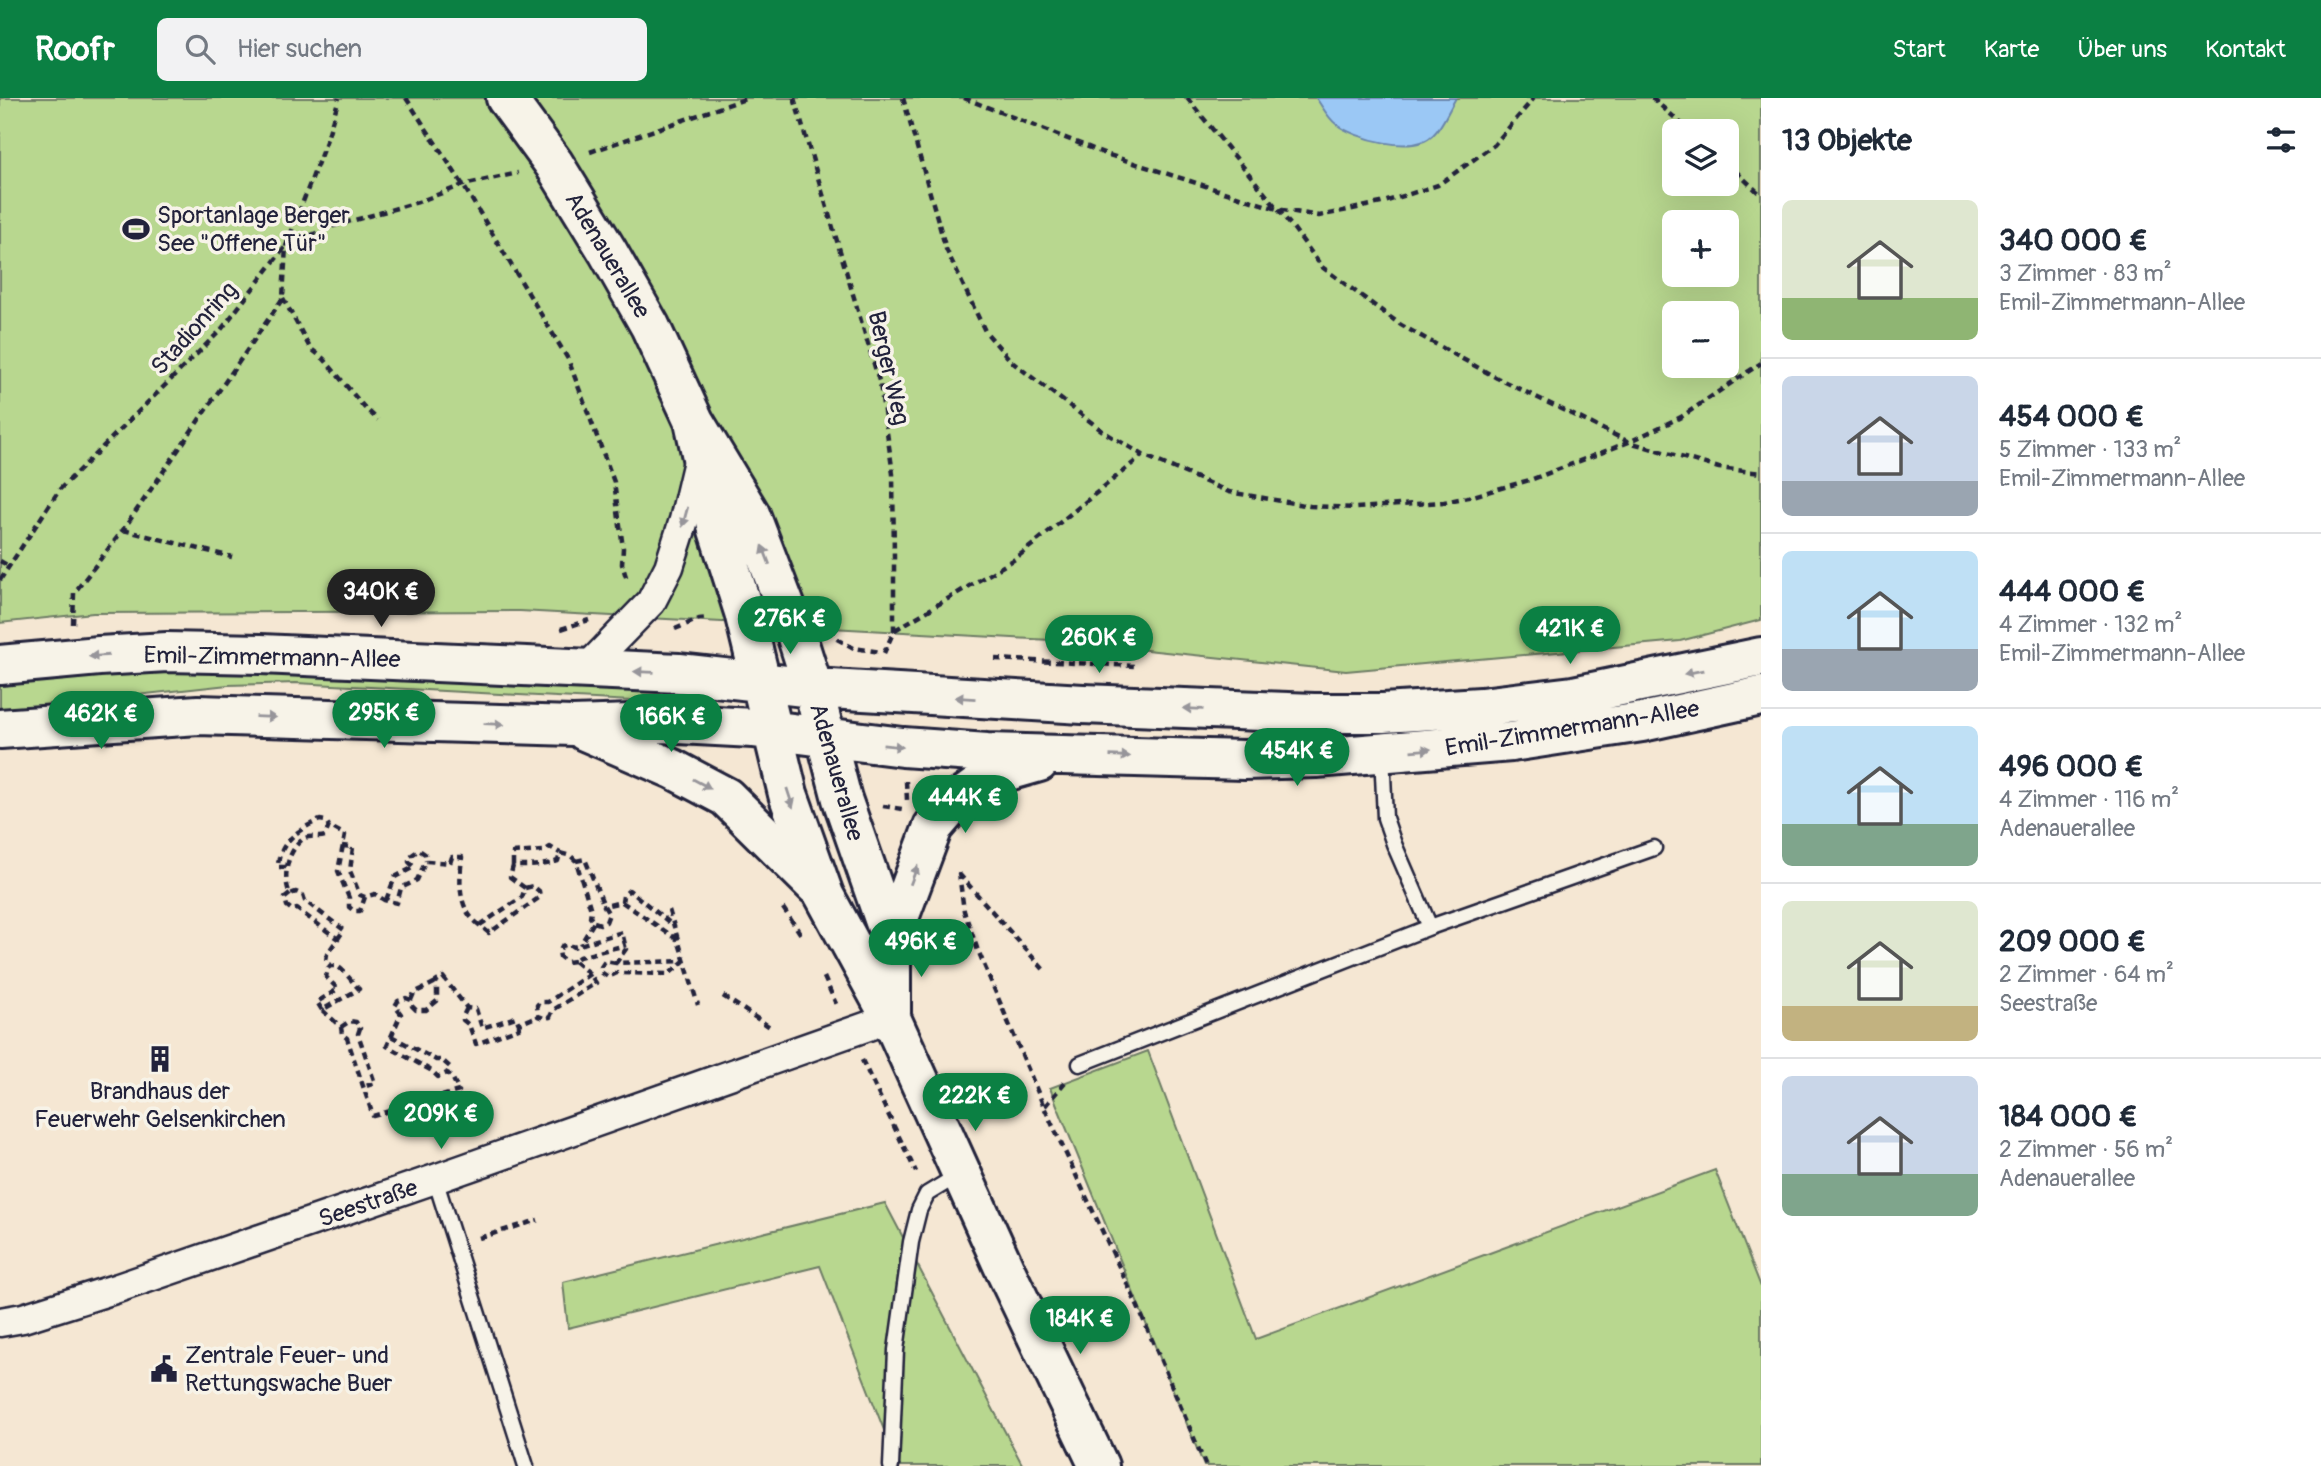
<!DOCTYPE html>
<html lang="de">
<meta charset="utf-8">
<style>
body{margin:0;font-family:Pangolin,sans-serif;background:#f2f2f3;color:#1f2937;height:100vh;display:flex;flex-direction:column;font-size:26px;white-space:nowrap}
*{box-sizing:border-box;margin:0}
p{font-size:23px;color:#747a83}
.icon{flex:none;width:38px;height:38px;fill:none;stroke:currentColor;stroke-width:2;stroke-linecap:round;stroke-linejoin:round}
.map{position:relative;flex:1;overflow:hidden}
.drawer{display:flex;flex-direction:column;background:#fff;width:560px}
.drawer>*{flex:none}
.controls{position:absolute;left:1662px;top:21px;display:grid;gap:14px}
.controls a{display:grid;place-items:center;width:77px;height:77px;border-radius:10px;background:#fff;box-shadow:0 7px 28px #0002;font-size:35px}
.price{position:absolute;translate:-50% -60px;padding:0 16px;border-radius:24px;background:#0b8043;color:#fff;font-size:23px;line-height:46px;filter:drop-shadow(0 2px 4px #0008)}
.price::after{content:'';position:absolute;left:50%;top:42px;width:21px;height:16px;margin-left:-10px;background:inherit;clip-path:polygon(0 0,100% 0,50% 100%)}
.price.current{background:#222;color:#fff}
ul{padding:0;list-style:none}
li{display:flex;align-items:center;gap:21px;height:175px;padding:0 21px}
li+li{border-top:2px solid #e0e1e3}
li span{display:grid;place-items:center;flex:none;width:196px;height:140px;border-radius:10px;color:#555}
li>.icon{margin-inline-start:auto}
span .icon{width:84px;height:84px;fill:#fffc;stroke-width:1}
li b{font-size:30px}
h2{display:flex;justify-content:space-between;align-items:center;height:84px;padding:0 21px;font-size:30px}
header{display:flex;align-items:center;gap:42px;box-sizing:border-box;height:98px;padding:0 35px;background:#0b8043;color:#fff}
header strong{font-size:33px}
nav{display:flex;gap:38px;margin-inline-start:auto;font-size:24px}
.search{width:490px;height:63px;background:#f2f2f3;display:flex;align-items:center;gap:18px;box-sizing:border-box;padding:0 24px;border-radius:10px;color:#747a83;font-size:26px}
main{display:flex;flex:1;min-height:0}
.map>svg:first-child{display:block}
</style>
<header>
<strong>Roofr</strong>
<div class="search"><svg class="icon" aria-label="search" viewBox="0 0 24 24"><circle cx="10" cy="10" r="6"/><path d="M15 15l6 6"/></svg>Hier suchen</div>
<nav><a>Start</a><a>Karte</a><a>Über uns</a><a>Kontakt</a></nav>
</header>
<main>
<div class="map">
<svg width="1761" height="1368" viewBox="0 0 1761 1368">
<rect width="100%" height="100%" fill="#f5e7d3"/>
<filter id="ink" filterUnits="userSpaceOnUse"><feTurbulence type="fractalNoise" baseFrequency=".0143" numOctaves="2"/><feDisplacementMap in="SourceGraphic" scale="14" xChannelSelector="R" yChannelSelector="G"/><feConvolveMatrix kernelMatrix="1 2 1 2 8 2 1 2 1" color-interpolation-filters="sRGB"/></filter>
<g filter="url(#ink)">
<path fill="#b8d78f" stroke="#6d7c65" stroke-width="2" fill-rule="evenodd" d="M0,0H1761V522L1680,543L1346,573L1051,542L520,513L93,515L0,525ZM1675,33H1727V86H1675ZM1675,124H1727V177H1675ZM1675,215H1727V268H1675Z
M132,574H238L666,594L669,605L296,585L228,587L0,612V586Z
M1148,953L1256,1241L1715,1072L1761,1189V1368H1204L1050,990Z
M885,1105L1023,1368H898L820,1168L568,1230L563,1184Z"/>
<path fill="#9bc8f5" stroke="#6b86ab" stroke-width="2" d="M1316,0H1456C1449,11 1443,28 1433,37C1414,57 1355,41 1336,26C1328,20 1322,8 1316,0Z"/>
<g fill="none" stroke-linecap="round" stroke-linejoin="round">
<defs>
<path id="lane" d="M1382,655L1385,720L1394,746L1430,829
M1080,966L1430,829L1654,750
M435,1081L526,1368
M891,1368L896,1252L911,1144L919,1112L927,1096L960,1076"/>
<path id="street" d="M584,573L651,504L669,469L684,422L699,359
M0,1224L23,1220L118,1190L435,1081L891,920"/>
<path id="secondary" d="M506,0L554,66L608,154L650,228L694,323L750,416L796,536L813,590L842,701L891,841V915
M694,323L718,432L744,514L788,696L824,797L891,920L1006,1174L1099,1368
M0,567L99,558L167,554L261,556L679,575L813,590L1083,606L1314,615H1383L1481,609L1573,598L1761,559
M0,631L198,617L573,628L661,625L753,630L903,649L987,655L1244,662L1316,660L1511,644L1642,624L1761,598
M585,633L673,671L726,699L816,788
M891,841L933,729L952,707L983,684L1011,672L1039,664"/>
</defs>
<use href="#lane" stroke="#22223b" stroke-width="19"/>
<use href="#street" stroke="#22223b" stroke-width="33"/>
<use href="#secondary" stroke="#22223b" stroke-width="44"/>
<path stroke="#22223b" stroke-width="4.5" stroke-dasharray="7 5" stroke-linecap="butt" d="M406,0L463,87L568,261L614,384L623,450L622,466L627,482
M794,0L880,286L893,376L894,460V533L884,555
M903,0L946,151L985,233L1012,264L1104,334L1143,357L1229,394L1310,408L1356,410L1444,404L1473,398L1533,381L1629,344L1681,319L1761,265
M964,0L1106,56L1277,111L1319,118L1381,105L1438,87L1494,47L1534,0
M1187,0L1294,131L1322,169L1401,227L1497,280L1629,344L1719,370L1761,375
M1652,0L1690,33
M590,54L748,0
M1727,65L1761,97
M283,200L310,250L324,261L364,309L378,322
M123,432L232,459
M0,463L9,468
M0,482L60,391L220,233L286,148L330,129L418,104L463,87L518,75
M73,526L74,495L123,432L283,200L286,148L327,41L339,0
M561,531L589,522
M675,531L699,521L707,520
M895,532L1015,461L1143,357
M837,541L854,550L881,554
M995,561L1136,568
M906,683L907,702
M883,708L902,711
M342,748L353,749L350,773L360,797L365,799
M576,763L585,761L604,808
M513,768V755L544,753L550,749L560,755
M286,769H278C278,745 300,730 320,722L326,723L329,728
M959,775L964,813L977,850L1044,1009L1138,1209L1206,1368
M959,776L1044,872
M525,790L510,779L513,768C529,768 543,768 558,763L560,755L571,758L576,763L591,812L590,819L594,824L580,847
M290,796L285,800L287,808L292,812L297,811L338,841
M386,802L395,779L414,769L409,764V759L419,752L425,756L426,763
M622,804L678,842
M783,810L802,838
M669,812L698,907
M594,824L600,826L606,824L609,816L604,808L622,804L623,798L629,792L675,829
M480,827L522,799L525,790L533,788L539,793L540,799L489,835C482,829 473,823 468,815C458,799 460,777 462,759H452L450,765L426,763L417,782L401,790L397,805L384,802L375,796L365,799L360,813H354L349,809V800L338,773L345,737L329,728L325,738C317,741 311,736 303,741C287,753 282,779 290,796L296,794L303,797L305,803L344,832L327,856L326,863L331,868H337C345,873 352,884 359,891L322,912L341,929L342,936L347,940L373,1018L459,993L452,979L447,975L438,979L432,973L387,948L401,916L395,908L398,903L406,900L411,902L412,908L416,912H426L437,903V890L434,885L443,879L467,910L476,911L482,930L516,919L519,926L538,918
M574,863L567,864L560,859L559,853L562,848L569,846L573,849L622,834L626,851L616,865L685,863
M616,865L605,863L601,869V874L608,879L617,875L669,876L684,863
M590,876L548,904H540L537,907L538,918L544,920L550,919L553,912L596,885L590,876L574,863L579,859L626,847
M824,879L836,906
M723,898L770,929
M411,902L414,895L434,885
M467,910L463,918V922L469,927L476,946L519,930V926
M322,912L317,904L338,891L326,879L328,870L331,868
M341,929L350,923L356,924L360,930L358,936L375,985L363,989
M391,938L436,962H442L450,969L447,975
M862,962L916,1074
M1045,1008L1066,983
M479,1140L538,1122"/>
<use href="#lane" stroke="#f7f3e8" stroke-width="14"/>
<use href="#street" stroke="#f7f3e8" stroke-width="28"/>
<use href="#secondary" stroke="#f7f3e8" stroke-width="38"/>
</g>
<defs><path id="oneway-solid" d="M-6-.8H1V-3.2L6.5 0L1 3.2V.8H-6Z" transform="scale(1.75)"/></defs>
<g fill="#97959a">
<use href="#oneway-solid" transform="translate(685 419) rotate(105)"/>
<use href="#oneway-solid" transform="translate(766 457) rotate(-111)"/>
<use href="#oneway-solid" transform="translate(99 558) rotate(176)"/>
<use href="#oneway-solid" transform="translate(644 574) rotate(-178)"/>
<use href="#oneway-solid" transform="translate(1694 574) rotate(168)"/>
<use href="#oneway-solid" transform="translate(965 600) rotate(-177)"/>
<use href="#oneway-solid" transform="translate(1193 611) rotate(-178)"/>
<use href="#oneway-solid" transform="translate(266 619) rotate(2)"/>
<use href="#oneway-solid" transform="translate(494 626) rotate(2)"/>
<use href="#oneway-solid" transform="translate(893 648) rotate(6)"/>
<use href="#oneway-solid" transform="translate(1421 652) rotate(-5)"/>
<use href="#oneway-solid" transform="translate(1120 658) rotate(2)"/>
<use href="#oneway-solid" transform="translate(702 686) rotate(29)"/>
<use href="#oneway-solid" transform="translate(790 700) rotate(72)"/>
<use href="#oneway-solid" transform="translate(914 777) rotate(-69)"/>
</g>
</g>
<defs>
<symbol id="stadium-bare" viewBox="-9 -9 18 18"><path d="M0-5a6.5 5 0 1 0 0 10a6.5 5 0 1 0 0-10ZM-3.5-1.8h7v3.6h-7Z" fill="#22223b" stroke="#f7f3e8" stroke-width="2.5" paint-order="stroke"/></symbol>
<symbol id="building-bare" viewBox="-9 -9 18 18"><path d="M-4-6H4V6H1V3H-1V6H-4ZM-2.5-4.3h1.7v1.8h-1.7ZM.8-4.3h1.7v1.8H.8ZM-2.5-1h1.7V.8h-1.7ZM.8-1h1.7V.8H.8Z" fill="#22223b" stroke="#f7f3e8" stroke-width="2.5" paint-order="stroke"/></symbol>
<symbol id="civic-bare" viewBox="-9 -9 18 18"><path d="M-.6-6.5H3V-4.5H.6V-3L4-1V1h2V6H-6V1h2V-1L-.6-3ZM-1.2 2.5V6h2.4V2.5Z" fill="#22223b" stroke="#f7f3e8" stroke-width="2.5" paint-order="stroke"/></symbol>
</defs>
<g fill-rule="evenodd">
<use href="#stadium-bare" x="117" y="112" width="38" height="38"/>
<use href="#building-bare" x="141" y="942" width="38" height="38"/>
<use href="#civic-bare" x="145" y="1252" width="38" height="38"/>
</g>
<g text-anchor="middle" stroke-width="7" stroke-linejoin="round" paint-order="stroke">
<g font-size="24" fill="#22223b" stroke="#f7f3e8" text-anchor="start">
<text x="157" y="125">Sportanlage Berger<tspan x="157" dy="28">See "Offene Tür"</tspan></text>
<text x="160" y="1001" text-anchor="middle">Brandhaus der<tspan x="160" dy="28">Feuerwehr Gelsenkirchen</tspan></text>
<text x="185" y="1265">Zentrale Feuer- und<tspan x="185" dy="28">Rettungswache Buer</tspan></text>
</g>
<g font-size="24" fill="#22223b" stroke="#f7f3e8">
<text transform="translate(608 157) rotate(59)" y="8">Adenauerallee</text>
<text transform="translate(194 230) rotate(-48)" y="8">Stadionring</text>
<text transform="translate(889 270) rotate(77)" y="8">Berger Weg</text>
<text transform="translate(272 559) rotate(1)" y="8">Emil-Zimmermann-Allee</text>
<text transform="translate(1572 630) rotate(-9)" y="8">Emil-Zimmermann-Allee</text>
<text transform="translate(837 674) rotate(74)" y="8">Adenauerallee</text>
<text transform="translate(368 1105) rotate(-19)" y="8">Seestraße</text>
</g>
</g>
</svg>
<div class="controls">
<a><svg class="icon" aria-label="layers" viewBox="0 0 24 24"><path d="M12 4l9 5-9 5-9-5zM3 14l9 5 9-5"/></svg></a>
<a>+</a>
<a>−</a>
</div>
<b class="price current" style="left:381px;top:531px">340K €</b>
<b class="price" style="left:790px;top:558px">276K €</b>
<b class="price" style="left:1570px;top:568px">421K €</b>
<b class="price" style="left:1099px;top:577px">260K €</b>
<b class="price" style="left:384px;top:652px">295K €</b>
<b class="price" style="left:101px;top:653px">462K €</b>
<b class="price" style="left:671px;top:656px">166K €</b>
<b class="price" style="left:1297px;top:690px">454K €</b>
<b class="price" style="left:965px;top:737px">444K €</b>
<b class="price" style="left:921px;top:881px">496K €</b>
<b class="price" style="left:975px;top:1035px">222K €</b>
<b class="price" style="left:441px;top:1053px">209K €</b>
<b class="price" style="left:1080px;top:1258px">184K €</b>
</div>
<section class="drawer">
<h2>13 Objekte<svg class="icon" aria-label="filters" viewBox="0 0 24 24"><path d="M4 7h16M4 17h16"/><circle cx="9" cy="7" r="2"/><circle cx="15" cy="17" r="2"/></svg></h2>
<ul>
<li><span style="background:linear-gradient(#dfe7d0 70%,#8fb573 0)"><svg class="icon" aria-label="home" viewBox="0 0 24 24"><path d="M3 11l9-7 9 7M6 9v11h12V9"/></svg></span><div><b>340 000 €</b><p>3 Zimmer · 83 m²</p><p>Emil-Zimmermann-Allee</p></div></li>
<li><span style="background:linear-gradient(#c9d6e8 75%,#9aa5b1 0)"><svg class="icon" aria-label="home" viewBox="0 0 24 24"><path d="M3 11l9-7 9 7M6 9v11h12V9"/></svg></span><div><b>454 000 €</b><p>5 Zimmer · 133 m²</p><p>Emil-Zimmermann-Allee</p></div></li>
<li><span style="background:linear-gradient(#bfe0f5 70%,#9aa5b1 0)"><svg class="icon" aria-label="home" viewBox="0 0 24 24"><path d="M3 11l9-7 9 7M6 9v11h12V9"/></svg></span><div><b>444 000 €</b><p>4 Zimmer · 132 m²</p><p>Emil-Zimmermann-Allee</p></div></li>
<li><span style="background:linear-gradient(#bfe0f5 70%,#7fa58c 0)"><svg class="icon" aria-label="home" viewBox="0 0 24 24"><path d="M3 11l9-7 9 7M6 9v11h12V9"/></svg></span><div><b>496 000 €</b><p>4 Zimmer · 116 m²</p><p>Adenauerallee</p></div></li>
<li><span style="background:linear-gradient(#dfe7d0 75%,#c2b280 0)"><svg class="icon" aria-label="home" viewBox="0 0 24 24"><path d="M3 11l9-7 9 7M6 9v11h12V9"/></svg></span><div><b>209 000 €</b><p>2 Zimmer · 64 m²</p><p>Seestraße</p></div></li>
<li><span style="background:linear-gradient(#c9d6e8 70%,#7fa58c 0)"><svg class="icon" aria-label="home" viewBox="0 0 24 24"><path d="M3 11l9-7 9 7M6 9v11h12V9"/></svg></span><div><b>184 000 €</b><p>2 Zimmer · 56 m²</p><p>Adenauerallee</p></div></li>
</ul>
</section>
</main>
